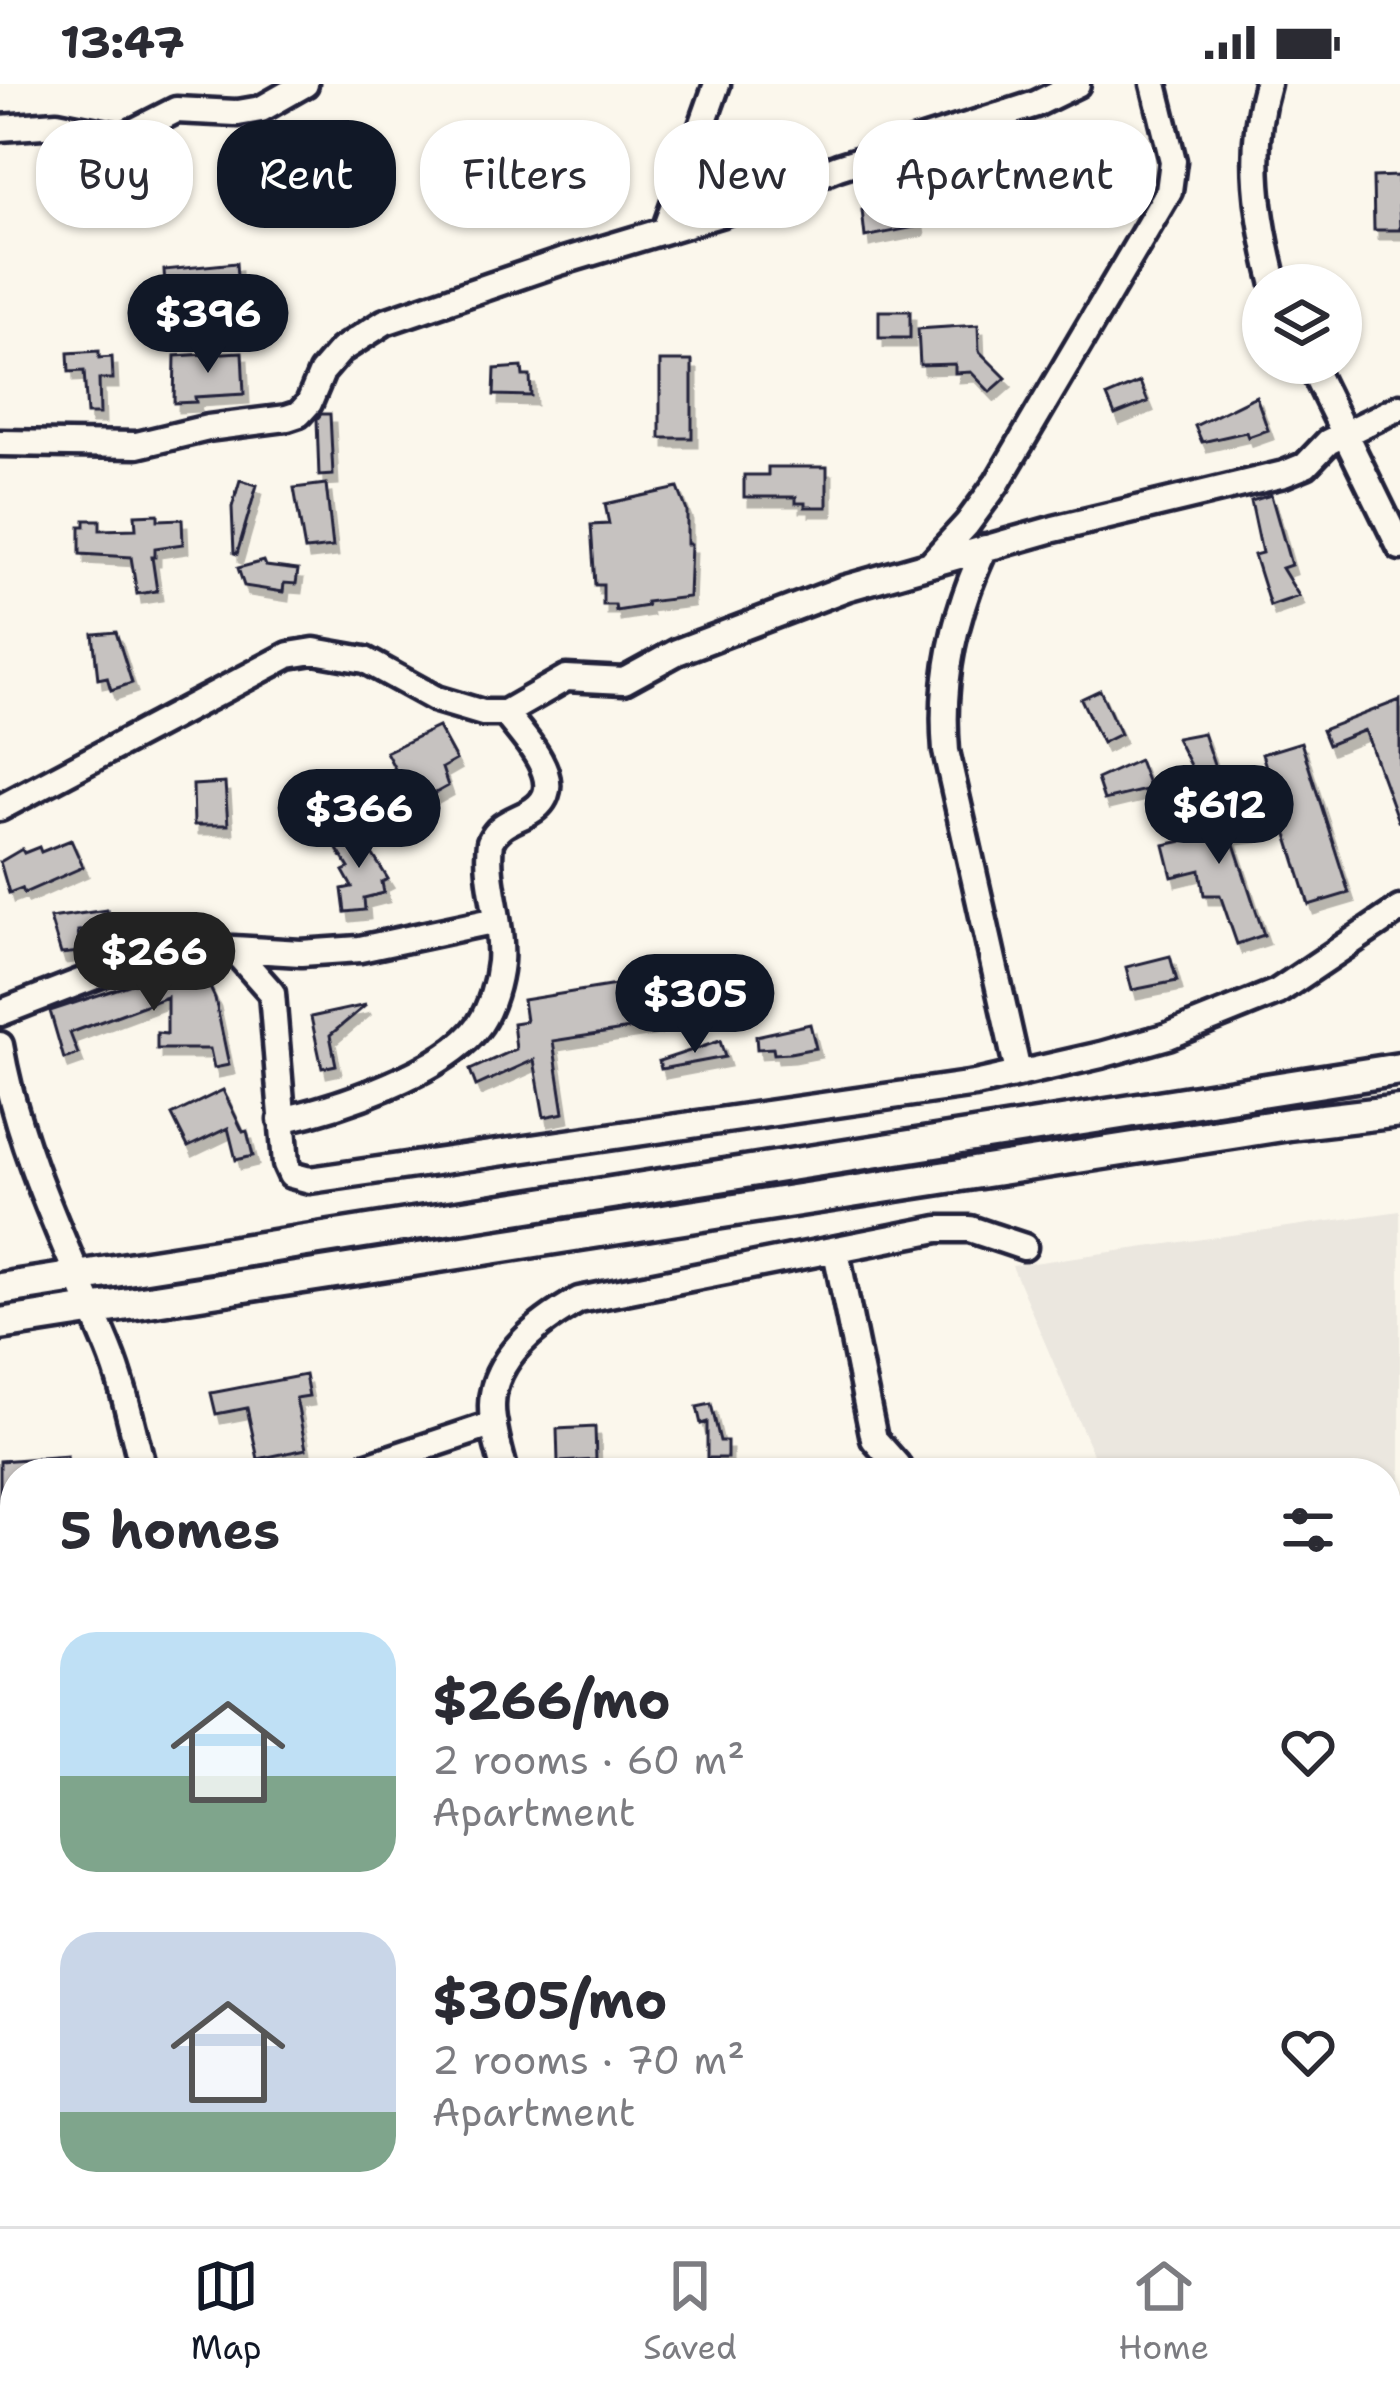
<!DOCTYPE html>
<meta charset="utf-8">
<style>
body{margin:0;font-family:"Shantell Sans",sans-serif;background:#f7f7f7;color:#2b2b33;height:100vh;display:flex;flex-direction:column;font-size:45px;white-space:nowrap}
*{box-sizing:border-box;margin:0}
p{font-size:39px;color:#7c7c81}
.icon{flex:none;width:66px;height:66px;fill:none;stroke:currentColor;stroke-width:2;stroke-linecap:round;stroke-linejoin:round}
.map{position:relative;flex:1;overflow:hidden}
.panel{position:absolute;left:0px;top:1374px;width:1401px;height:768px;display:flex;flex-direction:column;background:#fff;border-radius:48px 48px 0 0;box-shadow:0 3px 9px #0004}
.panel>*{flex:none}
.top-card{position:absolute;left:36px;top:36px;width:1329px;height:108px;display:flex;gap:24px}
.tools{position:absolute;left:1242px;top:180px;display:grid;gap:24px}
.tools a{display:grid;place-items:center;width:120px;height:120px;border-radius:50%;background:#fff;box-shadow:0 3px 9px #0004;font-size:60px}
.price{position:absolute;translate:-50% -102px;padding:0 27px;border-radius:42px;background:#111827;color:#fff;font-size:39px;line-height:78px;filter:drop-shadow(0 3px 6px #0008)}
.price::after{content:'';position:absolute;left:50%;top:72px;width:36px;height:27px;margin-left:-18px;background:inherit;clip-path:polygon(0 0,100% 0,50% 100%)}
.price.on{background:#222;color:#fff}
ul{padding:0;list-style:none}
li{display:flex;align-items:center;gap:36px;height:300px;padding:0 60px}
li span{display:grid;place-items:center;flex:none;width:336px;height:240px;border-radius:36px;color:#555}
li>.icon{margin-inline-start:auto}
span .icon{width:144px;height:144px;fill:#fffc;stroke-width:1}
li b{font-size:51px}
h2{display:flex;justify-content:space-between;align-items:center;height:144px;padding:0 60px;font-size:51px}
.chip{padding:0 42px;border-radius:48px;background:#fff;box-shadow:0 3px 9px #0004;font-size:42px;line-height:108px}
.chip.on{background:#111827;color:#fff}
.status{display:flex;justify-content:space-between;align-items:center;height:84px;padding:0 60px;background:#fff;direction:ltr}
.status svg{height:33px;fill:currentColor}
.dock{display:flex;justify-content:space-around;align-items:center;height:168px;border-top:3px solid #e1e1e2;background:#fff;font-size:33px;color:#7c7c81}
.dock a{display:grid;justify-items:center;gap:6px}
.dock .on{color:#111827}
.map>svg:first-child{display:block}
</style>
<div class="status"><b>13:47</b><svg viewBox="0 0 49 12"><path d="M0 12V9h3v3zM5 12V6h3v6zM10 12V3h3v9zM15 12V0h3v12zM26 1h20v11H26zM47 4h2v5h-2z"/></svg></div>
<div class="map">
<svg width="1400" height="2142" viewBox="0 0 1400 2142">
<defs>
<filter id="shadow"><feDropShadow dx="5" dy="9" stdDeviation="0" flood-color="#0004"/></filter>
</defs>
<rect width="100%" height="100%" fill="#fbf7ec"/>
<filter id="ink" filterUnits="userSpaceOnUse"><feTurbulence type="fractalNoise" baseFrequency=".00833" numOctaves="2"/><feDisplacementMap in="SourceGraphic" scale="24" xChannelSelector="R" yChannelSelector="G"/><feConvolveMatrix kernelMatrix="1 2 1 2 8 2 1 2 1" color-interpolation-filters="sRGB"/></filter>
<g filter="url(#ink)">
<path fill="#ebe7df" d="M1400,1127V1481L1386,1483V1389H1101L1012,1182Z"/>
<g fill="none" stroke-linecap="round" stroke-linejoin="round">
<path stroke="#787681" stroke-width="6" d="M791,2127L824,2142"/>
</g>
<path fill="#c6c2c0" stroke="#22223b" stroke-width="3" filter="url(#shadow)" d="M1398,92L1400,146H1374L1373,93Z
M897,122V125L916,123L919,142L865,153L862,126Z
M236,179L239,221L215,223L213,196L165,200L164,186Z
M879,227H910V254H879Z
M978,241L979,267L1006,294L990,308L971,288L955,289V280L920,281L918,245Z
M99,267V274L112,273L113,295H99L100,330H87L84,287L69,288L68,269Z
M242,268L244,310L195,313L196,318L174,319L175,272Z
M660,277H692V354H660Z
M522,283L523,292H530L531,312L494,311L495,285Z
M1140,298L1148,318L1115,331L1107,312Z
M1256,312L1268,346L1248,353L1246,348L1202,358L1195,342Z
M321,330H330L333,391L319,392L317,335Z
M768,383H827V423H805V419H796V413H744V391H768Z
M240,396L257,401L237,470L234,469L232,423Z
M326,400L333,463L305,466L294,404Z
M678,404L687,427V460H691L689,513L646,518L647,522L616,527L615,521H603V501H595L591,441L609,440L605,420Z
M1271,411L1291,481L1282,484L1299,512L1270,522L1254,471L1262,469L1251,417Z
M158,430V436L182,435L183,460L155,464V473H152L157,507L137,510L131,473L80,470V442H85V436H100V446L136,445L135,431Z
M264,477L266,482L298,486L296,500L284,499L283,508L244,502L238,484Z
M116,548L132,599L111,606L107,593L98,595L93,550Z
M1100,606L1120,650L1102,659L1081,615Z
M1400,616V736L1398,737L1365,646L1328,661L1322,646Z
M438,643L456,676L442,684L448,702L414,721L386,668Z
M1203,649L1215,684L1196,693L1176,654Z
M1301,658L1349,809L1309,821L1262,670Z
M1139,676L1150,705L1104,716L1097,695Z
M225,699L228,741H194L193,701Z
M1249,724L1252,749L1231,751L1264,851L1237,860L1220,811H1204L1200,786L1172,793L1164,761L1187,756L1185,738L1216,734L1215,728Z
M356,744L388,795L382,798L384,809L364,814L365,826L345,828L342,805L352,803L343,787L349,784L333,759Z
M71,756L83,783L24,809L22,804L9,809L0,778L22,765L24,769L39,763L41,768Z
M107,826L110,843L78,847L81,868L61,870L50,834Z
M1170,872L1177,897L1132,906L1126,883Z
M201,885L215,914L229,981L214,984L210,965H157V949L167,950V913L70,949L78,970L64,975L50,927L159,891L160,895Z
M647,896L655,941L553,957L564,1029L544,1033L534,976L476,1002L470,986L516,965L513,939L526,937L523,916Z
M366,921L330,951L336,981L322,984L311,933Z
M810,940L816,964L790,969L774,970L773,964L757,965L756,952Z
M720,957L725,973L661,985L659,977Z
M223,1006L243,1048L247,1047L253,1072L236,1076L228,1044L188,1063L172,1031Z
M305,1291L309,1312L296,1314L306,1365L258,1375L247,1324L216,1330L211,1309Z
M711,1320L720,1357H727V1374H707V1338L701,1340L697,1323Z
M595,1343L596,1376L558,1378L557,1345Z
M67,1372L69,1389H15V1419L0,1420V1377Z"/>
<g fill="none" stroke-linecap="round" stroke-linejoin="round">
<defs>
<path id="minor" d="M1267,0C1247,67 1258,135 1275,201
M0,44L57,40L123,53L176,26L238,29L261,25L305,0
M665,146L717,0
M1310,279L1400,463
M0,359L137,361L208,344L287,334L299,330L309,319L322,288L341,266L385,238L560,178L723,129L838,83L1036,20L1077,0
M985,464C954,530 940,595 946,667L1018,988
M932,478L967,440L997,399L1169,107L1173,77L1154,0
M0,724L289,571L314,567L365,576L436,615L483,629H505L566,594L624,597L677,568L846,504L1054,445L1284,390L1306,381L1328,358L1400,323
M233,865L272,909L286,1080L291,1091L310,1096L975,1000L1101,971L1168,952L1277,908L1400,825
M0,929L134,877L233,865L301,869L360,865L497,836
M0,961C18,1067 68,1166 109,1265C125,1304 133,1348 144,1389
M281,1036C336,1024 447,988 480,940C491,923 498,898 500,878C503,838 485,798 490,758C498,741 510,738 526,730C576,705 525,656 505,629
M836,1167L874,1355L897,1381L899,1389
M347,1389L494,1340
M505,1389C500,1368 492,1345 492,1323C491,1274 541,1237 579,1216L938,1145H970L1024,1163
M0,1597L15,1585
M0,1910L15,1906
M981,2142V2127"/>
<path id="major" d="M0,1205L1400,985
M0,1240L1289,1040L1400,1027"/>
</defs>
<use href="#minor" stroke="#22223b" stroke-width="33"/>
<use href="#major" stroke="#22223b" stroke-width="39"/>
<use href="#minor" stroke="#fbf7ec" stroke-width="24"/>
<use href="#major" stroke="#fbf7ec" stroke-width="30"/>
</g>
</g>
</svg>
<div class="tools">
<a><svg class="icon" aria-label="layers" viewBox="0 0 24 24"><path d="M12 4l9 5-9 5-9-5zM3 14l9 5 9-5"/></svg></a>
</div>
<b class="price" style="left:208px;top:292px">$396</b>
<b class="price" style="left:1219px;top:783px">$612</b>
<b class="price" style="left:359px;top:787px">$366</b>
<b class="price on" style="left:154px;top:930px">$266</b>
<b class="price" style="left:695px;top:972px">$305</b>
<div class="top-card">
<a class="chip">Buy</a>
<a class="chip on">Rent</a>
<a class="chip">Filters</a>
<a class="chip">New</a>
<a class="chip">Apartment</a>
</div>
<section class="panel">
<h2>5 homes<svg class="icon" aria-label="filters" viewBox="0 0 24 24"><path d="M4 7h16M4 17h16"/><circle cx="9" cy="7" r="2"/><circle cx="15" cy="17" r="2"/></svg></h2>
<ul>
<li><span style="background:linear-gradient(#bfe0f5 60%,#7fa58c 0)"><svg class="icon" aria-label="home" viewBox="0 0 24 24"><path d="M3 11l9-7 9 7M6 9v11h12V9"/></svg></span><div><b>$266/mo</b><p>2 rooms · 60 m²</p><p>Apartment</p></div><svg class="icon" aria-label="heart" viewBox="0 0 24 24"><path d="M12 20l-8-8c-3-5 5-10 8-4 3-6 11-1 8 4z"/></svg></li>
<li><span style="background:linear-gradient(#c9d6e8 75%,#7fa58c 0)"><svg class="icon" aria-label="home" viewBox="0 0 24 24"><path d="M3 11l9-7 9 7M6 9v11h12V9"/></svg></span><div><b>$305/mo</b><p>2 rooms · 70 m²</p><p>Apartment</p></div><svg class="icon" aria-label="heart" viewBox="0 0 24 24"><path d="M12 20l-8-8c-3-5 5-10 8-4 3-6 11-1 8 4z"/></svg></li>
</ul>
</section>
</div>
<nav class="dock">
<a class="on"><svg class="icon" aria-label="map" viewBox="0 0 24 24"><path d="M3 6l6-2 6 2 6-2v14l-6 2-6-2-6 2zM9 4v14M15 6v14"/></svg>Map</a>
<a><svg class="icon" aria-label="saved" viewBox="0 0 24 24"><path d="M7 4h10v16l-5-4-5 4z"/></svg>Saved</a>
<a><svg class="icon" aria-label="home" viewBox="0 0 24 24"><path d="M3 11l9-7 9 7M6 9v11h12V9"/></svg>Home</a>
</nav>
